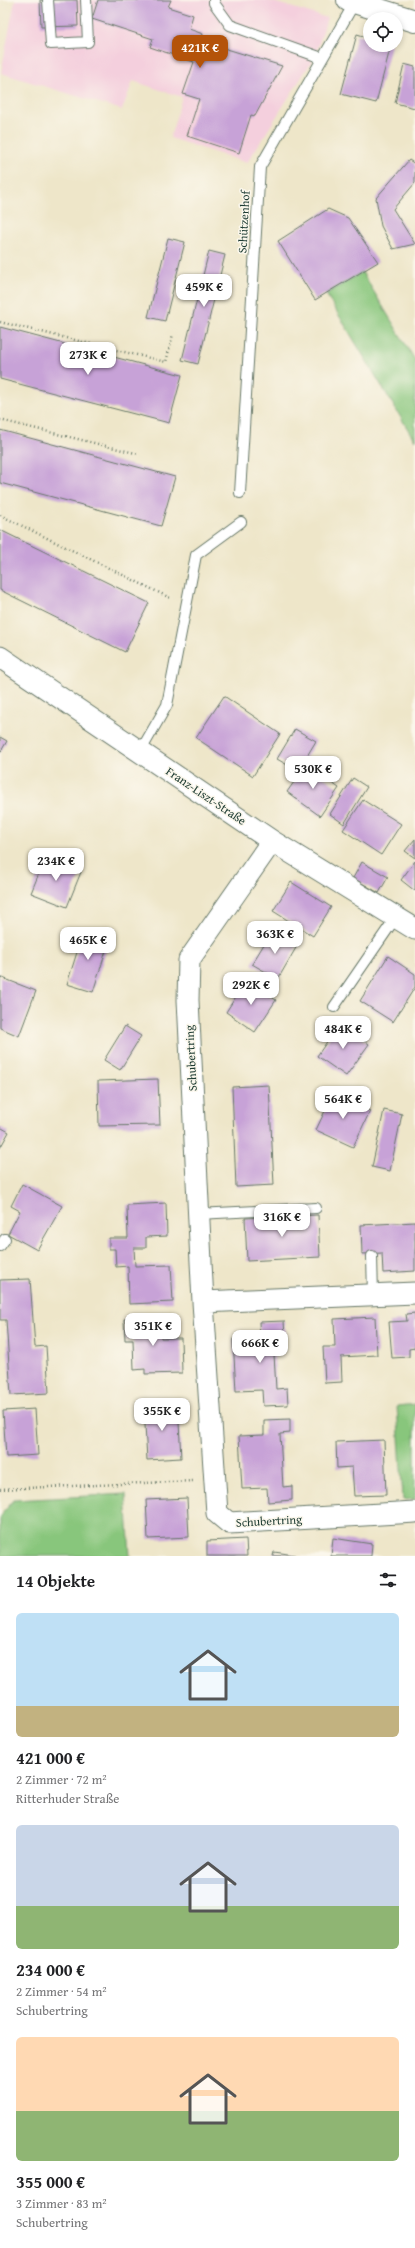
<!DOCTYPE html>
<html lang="de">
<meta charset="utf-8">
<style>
body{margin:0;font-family:"Gentium Book Plus",serif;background:#f2f2f2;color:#202124;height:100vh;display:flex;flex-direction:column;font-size:15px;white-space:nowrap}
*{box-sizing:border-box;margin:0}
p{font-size:13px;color:#757577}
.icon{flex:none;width:22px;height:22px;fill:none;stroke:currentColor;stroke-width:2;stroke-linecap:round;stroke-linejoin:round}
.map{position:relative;height:1556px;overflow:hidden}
.side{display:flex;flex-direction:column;background:#fff;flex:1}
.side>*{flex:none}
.tools{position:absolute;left:363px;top:12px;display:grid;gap:8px}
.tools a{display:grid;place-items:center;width:40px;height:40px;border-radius:50%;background:#fff;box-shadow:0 2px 6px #0003;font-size:20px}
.price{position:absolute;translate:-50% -34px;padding:0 9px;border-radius:8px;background:#fff;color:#222;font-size:13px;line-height:26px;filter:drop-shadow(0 1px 2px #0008)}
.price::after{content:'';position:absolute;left:50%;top:24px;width:12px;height:9px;margin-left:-6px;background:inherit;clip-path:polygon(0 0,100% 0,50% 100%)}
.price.selected{background:#b45309;color:#fff}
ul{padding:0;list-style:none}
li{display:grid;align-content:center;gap:8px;height:212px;padding:0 16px}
li span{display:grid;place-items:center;height:124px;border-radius:6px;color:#555}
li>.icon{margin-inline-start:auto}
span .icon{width:72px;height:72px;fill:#fffc;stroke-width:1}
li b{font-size:17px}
h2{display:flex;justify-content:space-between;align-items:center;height:48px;padding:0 16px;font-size:17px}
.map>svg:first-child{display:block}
</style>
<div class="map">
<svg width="415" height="1556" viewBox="0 0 415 1556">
<rect width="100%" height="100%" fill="#fbf7ec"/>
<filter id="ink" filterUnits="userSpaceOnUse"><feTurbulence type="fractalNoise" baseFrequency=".025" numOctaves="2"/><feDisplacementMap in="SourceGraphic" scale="8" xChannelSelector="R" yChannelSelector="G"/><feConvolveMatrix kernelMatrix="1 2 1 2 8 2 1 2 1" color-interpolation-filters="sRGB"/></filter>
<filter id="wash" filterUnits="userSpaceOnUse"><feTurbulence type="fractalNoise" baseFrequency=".012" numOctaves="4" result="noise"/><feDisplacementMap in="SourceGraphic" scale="16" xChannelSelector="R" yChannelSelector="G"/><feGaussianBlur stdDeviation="0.9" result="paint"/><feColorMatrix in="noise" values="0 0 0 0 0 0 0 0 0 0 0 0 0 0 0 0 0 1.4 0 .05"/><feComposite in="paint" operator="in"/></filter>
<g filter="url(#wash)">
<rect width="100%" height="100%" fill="#eee6c9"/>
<path fill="#f4cfdd" d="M15,0H267L327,18L315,56L247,163L170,138L182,97L133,81L122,110L1,73Z"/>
<path fill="#88c67c" stroke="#548258" d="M362,272L415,360V441L326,294Z
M415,1404V1499L403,1500L397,1406Z
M126,1494L130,1556H0V1516L14,1500Z"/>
<g id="blocks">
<path fill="#c7a2d7" d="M40,0H77L78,26L41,27Z
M98,0H171L168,7L193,15L189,29L203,34L201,41L282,66L255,116L251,115L239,153L187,136L199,99L183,94L194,62L150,47L153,39L92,19Z
M357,34L370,38V45H391L376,103L341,94Z
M404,64L415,67V108L395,103Z
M409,160L415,164V183L393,209L415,244L393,249L381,226L376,198Z
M328,209L348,218L378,262L315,300L278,241Z
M168,238L185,242L165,321L148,317Z
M209,251L225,255L198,364L182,360Z
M0,327L182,375L169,423L0,379Z
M0,430L175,477L161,526L0,483Z
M0,530L149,603L125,652L0,590Z
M224,696L280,734L253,776L196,738Z
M295,729L316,741L298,771L277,759Z
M0,737L7,741L0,753Z
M306,765L339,788L320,816L287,792Z
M353,778L367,787L344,824L330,814Z
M363,800L401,824L381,855L343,830Z
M415,839V858L405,851Z
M45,858L81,872L67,907L31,893Z
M415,861V891L401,880Z
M362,862L388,877L379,893L353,878Z
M291,882L331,907L313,936L273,911Z
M84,930L110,938L93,992L67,984Z
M272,931L297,946L278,979L252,964Z
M388,956L415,974V987L393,1022L360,1001Z
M0,977L36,991L19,1036L0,1028Z
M246,981L276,1000L255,1032L226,1012Z
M340,1023L369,1044L346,1076L317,1056Z
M125,1026L141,1036L120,1070L104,1060Z
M158,1079L160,1125L99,1126L98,1081Z
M269,1085L274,1185L236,1187L232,1087Z
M333,1094L370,1111L353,1147L316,1130Z
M384,1110L402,1114L390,1171L372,1167Z
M0,1127L9,1132L0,1148Z
M22,1184L62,1206L37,1250L8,1234L20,1211L11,1206Z
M166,1203L167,1236L146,1237V1248H134L135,1266L171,1265L173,1302L129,1304L128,1266L116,1267L115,1249H109V1238H128L127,1205Z
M318,1215L320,1257L247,1261L245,1218Z
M415,1222V1271L383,1273L382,1253L362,1254L361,1225Z
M30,1279L35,1347L46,1346L49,1393L11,1395L6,1320H0V1280Z
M415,1313V1348L409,1349V1357L392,1358L389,1322L407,1321L406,1314Z
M375,1317L377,1355L341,1357L342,1382L325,1383L323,1347H335L334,1319Z
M160,1318L161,1338H181L182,1373L145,1374V1369L134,1370L133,1340H125L124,1319Z
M284,1321L285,1336L273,1337L276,1389L287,1388L288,1405L263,1406L262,1390L236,1391L233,1339L260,1338L259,1322Z
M178,1405L181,1458L147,1460L144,1407Z
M35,1409L38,1455L6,1457L3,1411Z
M290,1419V1433L280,1434L283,1487L292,1486V1500L268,1502L267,1488L242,1489L239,1436L264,1435V1420Z
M384,1440L386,1495L354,1496L352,1467L337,1468L336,1442Z
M187,1498L189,1537L148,1539L146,1500Z
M333,1538L372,1544L371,1556H331Z
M246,1539L247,1556H207V1541Z
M274,1552L295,1555V1556H273Z"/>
</g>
</g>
<g filter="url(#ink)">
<use href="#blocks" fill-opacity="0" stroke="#677868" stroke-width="1"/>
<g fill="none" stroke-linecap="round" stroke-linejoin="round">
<defs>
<path id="lane" d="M48,0L51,44L88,42L86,0
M214,0V3L230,25L322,58
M240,493L260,167L355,2
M140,752L167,705L196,555L241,522
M334,1007L396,917
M198,1214L316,1208
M0,1246L5,1239
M372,1256L373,1295"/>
<path id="street" d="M0,657L272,841L415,929
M272,841L189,960L188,1000L203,1302L217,1513L229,1523L415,1512
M203,1302L415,1293"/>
<path id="secondary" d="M348,0L415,21"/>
</defs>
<use href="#lane" stroke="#677868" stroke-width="12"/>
<use href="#street" stroke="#677868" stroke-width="23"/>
<use href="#secondary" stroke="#677868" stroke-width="24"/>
<path stroke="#677868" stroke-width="2.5" stroke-dasharray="1 3" stroke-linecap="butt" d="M0,322L166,362L173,334
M0,420L139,454
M0,515L170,598
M0,1489L193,1481"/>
<use href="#lane" stroke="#fff" stroke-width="10"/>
<use href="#street" stroke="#fff" stroke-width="21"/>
<use href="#secondary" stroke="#fff" stroke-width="22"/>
</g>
</g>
<g text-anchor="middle" stroke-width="3" stroke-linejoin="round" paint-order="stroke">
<g font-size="12" fill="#1f3d34" stroke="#fbf7ec">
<text transform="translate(244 222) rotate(-87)" y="4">Schützenhof</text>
<text transform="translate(206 796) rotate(34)" y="4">Franz-Liszt-Straße</text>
<text transform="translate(191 1058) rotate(-93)" y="4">Schubertring</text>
<text transform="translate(269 1521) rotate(-3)" y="4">Schubertring</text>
</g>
</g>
</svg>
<div class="tools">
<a><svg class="icon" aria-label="locate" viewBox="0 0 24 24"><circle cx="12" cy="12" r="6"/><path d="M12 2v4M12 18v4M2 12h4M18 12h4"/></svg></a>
</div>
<b class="price selected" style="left:200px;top:69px">421K €</b>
<b class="price" style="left:204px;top:308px">459K €</b>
<b class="price" style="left:88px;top:376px">273K €</b>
<b class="price" style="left:313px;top:790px">530K €</b>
<b class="price" style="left:56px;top:882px">234K €</b>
<b class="price" style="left:275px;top:955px">363K €</b>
<b class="price" style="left:88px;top:961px">465K €</b>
<b class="price" style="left:251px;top:1006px">292K €</b>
<b class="price" style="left:343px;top:1050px">484K €</b>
<b class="price" style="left:343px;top:1120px">564K €</b>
<b class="price" style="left:282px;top:1238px">316K €</b>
<b class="price" style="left:153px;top:1347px">351K €</b>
<b class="price" style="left:260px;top:1364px">666K €</b>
<b class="price" style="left:162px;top:1432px">355K €</b>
</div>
<section class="side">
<h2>14 Objekte<svg class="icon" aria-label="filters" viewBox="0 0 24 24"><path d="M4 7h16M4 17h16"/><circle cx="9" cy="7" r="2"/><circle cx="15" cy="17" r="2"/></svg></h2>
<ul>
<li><span style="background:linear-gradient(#bfe0f5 75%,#c2b280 0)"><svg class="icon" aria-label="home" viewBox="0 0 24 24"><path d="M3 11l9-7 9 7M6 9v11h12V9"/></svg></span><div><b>421 000 €</b><p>2 Zimmer · 72 m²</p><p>Ritterhuder Straße</p></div></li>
<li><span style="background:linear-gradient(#c9d6e8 65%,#8fb573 0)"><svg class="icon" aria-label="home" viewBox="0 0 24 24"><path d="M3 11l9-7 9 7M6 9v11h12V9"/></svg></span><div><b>234 000 €</b><p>2 Zimmer · 54 m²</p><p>Schubertring</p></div></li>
<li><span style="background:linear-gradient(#ffd9b3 60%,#8fb573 0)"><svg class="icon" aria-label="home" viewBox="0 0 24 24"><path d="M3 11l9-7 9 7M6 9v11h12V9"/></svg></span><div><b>355 000 €</b><p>3 Zimmer · 83 m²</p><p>Schubertring</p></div></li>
</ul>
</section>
